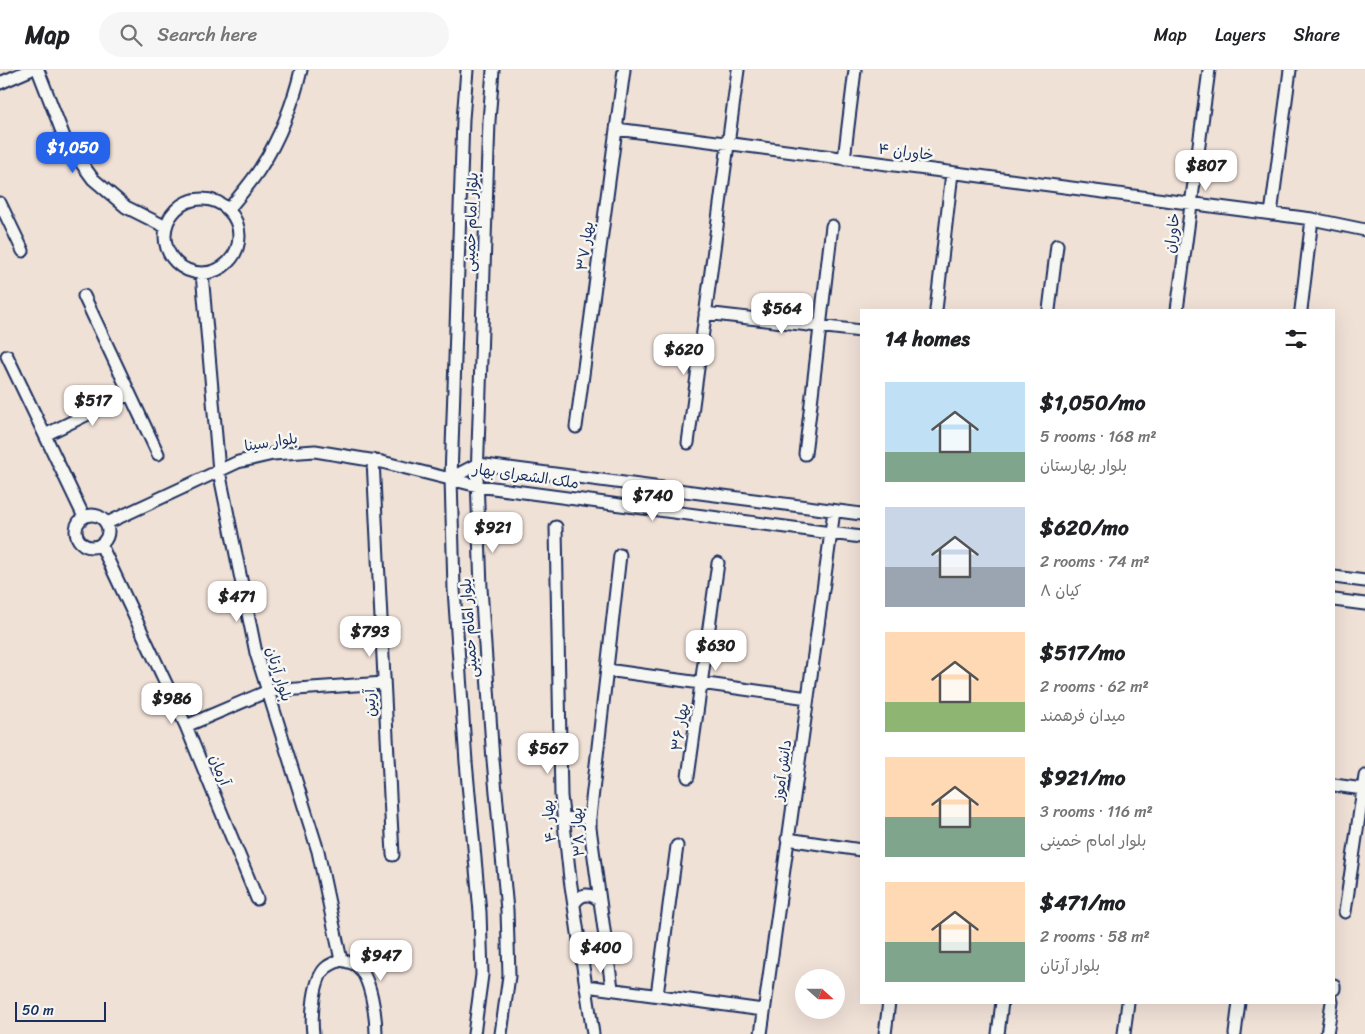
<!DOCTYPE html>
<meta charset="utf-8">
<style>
body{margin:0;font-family:Sriracha,"Playpen Sans Arabic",sans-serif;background:#f6f6f6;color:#202124;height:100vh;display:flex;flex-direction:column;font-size:19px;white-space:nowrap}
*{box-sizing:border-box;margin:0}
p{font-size:16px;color:#757577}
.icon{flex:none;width:28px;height:28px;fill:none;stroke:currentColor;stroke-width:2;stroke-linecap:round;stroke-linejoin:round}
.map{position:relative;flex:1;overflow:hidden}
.sheet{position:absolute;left:860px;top:239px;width:475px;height:695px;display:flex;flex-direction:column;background:#fff;border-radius:0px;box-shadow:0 5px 20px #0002}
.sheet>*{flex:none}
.needle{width:32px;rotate:111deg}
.tools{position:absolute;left:795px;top:899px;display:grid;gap:10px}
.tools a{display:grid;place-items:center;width:50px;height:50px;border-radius:50%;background:#fff;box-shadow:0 5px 20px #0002;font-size:25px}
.scale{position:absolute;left:15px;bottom:12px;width:91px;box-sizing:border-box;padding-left:5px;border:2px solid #1b2f5e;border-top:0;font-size:14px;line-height:18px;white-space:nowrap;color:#1b2f5e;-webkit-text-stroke:4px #f6f6f2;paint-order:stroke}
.price{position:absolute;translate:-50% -42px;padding:0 11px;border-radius:10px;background:#fff;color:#222;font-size:16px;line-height:32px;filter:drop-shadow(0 1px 2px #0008)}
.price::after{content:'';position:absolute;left:50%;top:30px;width:15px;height:11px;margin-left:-8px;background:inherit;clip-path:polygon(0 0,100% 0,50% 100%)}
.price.selected{background:#2563eb;color:#fff}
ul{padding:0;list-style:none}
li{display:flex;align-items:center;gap:15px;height:125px;padding:0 25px}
li span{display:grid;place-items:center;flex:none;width:140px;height:100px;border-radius:0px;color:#555}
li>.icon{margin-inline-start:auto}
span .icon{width:60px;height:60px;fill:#fffc;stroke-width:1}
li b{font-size:21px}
h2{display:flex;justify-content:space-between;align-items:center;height:60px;padding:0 25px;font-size:21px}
header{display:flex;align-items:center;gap:30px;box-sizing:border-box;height:70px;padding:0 25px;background:#fff;border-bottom:1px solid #e0e0e0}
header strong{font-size:24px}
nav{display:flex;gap:28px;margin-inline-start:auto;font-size:18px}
.search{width:350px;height:45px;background:#f6f6f6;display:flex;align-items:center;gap:12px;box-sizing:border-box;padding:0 18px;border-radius:28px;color:#757577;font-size:19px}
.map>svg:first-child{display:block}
</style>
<header>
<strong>Map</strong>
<div class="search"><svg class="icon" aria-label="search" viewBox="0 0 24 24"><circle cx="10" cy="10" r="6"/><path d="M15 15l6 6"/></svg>Search here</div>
<nav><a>Map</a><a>Layers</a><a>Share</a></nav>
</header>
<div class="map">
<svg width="1365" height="964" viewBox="0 0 1365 964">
<rect width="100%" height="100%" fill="#f0e1d7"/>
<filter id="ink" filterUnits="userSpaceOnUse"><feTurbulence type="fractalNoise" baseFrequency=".02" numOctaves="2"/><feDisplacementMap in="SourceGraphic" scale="10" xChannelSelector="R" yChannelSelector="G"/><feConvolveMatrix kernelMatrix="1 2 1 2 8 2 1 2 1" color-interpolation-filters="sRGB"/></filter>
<g filter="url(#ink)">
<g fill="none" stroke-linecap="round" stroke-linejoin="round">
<defs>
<path id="minor" d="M38,0L66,72L93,109L126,137L166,157
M467,0L463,49L451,408L454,519L466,692L480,842L482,905L474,964
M493,0L489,51L477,408L481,518L493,690L507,840L509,906L501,964
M0,13L30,0
M616,59L1312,149L1365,160
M844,89L855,0
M165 166a37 37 0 1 1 74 0a37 37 0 1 1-74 0Z
M0,133L23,181
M228,140C239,126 252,112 261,97C279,70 294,31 301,0
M1271,144L1290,0
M202,203L219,401L256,583L318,781L341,890
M84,226L158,384
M936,240L952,103
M1049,240L1057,175
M1177,240L1209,0
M1301,240L1312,149
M705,243L861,261
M7,286L84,447
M576,357L624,0
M45,365L129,324
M688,373L738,0
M805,384L832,156
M373,390L393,785
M451,408L478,394L861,444
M76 461a16 16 0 1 1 32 0a16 16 0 1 1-32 0Z
M107,453L238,392L273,384L315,381L382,392L478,416L861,467
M556,457L561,726L570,809L593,964
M101,475L186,656L257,829
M1334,507L1365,511
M1334,530L1365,534
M607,600L808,628
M186,656L268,621L384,613
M688,707L718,493
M1334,715L1363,719
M564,749L590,747
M787,769L861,780
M574,834C581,823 590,822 600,831
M1345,842L1365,706
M586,916L763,940
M612,918L590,758V747L620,485
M1334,919V915
M657,925L677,776
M313,964C311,948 313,907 327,897C331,894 336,892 341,890C345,891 352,893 356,895C371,906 376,946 376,964
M761,964L834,441
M885,964L889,932
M998,964L1002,932
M1124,964L1128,932
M1235,964L1239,932
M1327,964L1332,932"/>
</defs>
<use href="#minor" stroke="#1b2f5e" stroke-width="15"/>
<use href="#minor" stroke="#f6f6f2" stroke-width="11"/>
</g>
</g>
<g text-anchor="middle" stroke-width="5" stroke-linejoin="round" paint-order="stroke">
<g font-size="15" fill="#1b2f5e" stroke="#f6f6f2">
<text transform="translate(906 82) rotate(7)" y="5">خاوران ۴</text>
<text transform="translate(471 152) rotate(-88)" y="5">بلوار امام خمینی</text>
<text transform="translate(1172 163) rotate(-83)" y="5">خاوران</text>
<text transform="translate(585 176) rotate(-82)" y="5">بهار ۳۷</text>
<text transform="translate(271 372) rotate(-9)" y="5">بلوار سینا</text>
<text transform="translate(526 406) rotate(8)" y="5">ملک الشعرای بهار</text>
<text transform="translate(469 558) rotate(-94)" y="5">بلوار امام خمینی</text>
<text transform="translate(279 604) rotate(73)" y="5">بلوار آرتان</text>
<text transform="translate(370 633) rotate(-93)" y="5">آرتین</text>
<text transform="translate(680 657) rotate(-82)" y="5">بهار ۳۶</text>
<text transform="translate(220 700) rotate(68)" y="5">آرمان</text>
<text transform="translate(782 700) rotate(-82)" y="5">دانش آموز</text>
<text transform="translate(549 751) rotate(-95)" y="5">بهار ۴۰</text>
<text transform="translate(578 762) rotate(-93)" y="5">بهار ۳۸</text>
</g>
</g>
</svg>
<div class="tools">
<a><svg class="needle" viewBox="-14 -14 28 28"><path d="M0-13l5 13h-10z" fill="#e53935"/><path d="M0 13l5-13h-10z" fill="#757577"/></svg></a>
</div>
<div class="scale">50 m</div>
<b class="price selected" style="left:73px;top:104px">$1,050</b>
<b class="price" style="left:1206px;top:122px">$807</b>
<b class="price" style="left:782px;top:265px">$564</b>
<b class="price" style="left:684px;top:306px">$620</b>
<b class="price" style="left:93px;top:357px">$517</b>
<b class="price" style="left:653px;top:452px">$740</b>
<b class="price" style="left:493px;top:484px">$921</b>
<b class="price" style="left:237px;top:553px">$471</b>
<b class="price" style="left:370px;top:588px">$793</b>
<b class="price" style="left:716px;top:602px">$630</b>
<b class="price" style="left:172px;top:655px">$986</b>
<b class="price" style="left:548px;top:705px">$567</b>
<b class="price" style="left:601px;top:904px">$400</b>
<b class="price" style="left:381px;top:912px">$947</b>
<section class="sheet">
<h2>14 homes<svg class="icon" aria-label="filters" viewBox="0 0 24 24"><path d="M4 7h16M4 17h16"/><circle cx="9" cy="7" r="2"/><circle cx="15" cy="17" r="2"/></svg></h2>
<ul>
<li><span style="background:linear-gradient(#bfe0f5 70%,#7fa58c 0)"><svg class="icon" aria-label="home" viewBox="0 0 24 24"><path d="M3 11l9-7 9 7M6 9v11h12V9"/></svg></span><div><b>$1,050/mo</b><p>5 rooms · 168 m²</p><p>بلوار بهارستان</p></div></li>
<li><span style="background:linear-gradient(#c9d6e8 60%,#9aa5b1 0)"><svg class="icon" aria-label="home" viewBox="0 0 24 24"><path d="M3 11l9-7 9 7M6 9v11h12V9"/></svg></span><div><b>$620/mo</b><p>2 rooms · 74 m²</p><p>کیان ۸</p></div></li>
<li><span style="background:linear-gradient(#ffd9b3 70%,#8fb573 0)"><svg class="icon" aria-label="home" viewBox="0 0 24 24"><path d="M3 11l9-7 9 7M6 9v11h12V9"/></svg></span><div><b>$517/mo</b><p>2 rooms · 62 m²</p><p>میدان فرهمند</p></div></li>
<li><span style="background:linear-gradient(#ffd9b3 60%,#7fa58c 0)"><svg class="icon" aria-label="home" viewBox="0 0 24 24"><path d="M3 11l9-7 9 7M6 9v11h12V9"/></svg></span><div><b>$921/mo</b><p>3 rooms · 116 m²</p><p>بلوار امام خمینی</p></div></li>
<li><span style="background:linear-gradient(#ffd9b3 60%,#7fa58c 0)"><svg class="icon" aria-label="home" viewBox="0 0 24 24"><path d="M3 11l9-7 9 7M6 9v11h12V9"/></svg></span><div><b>$471/mo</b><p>2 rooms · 58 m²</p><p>بلوار آرتان</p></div></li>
</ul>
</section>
</div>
